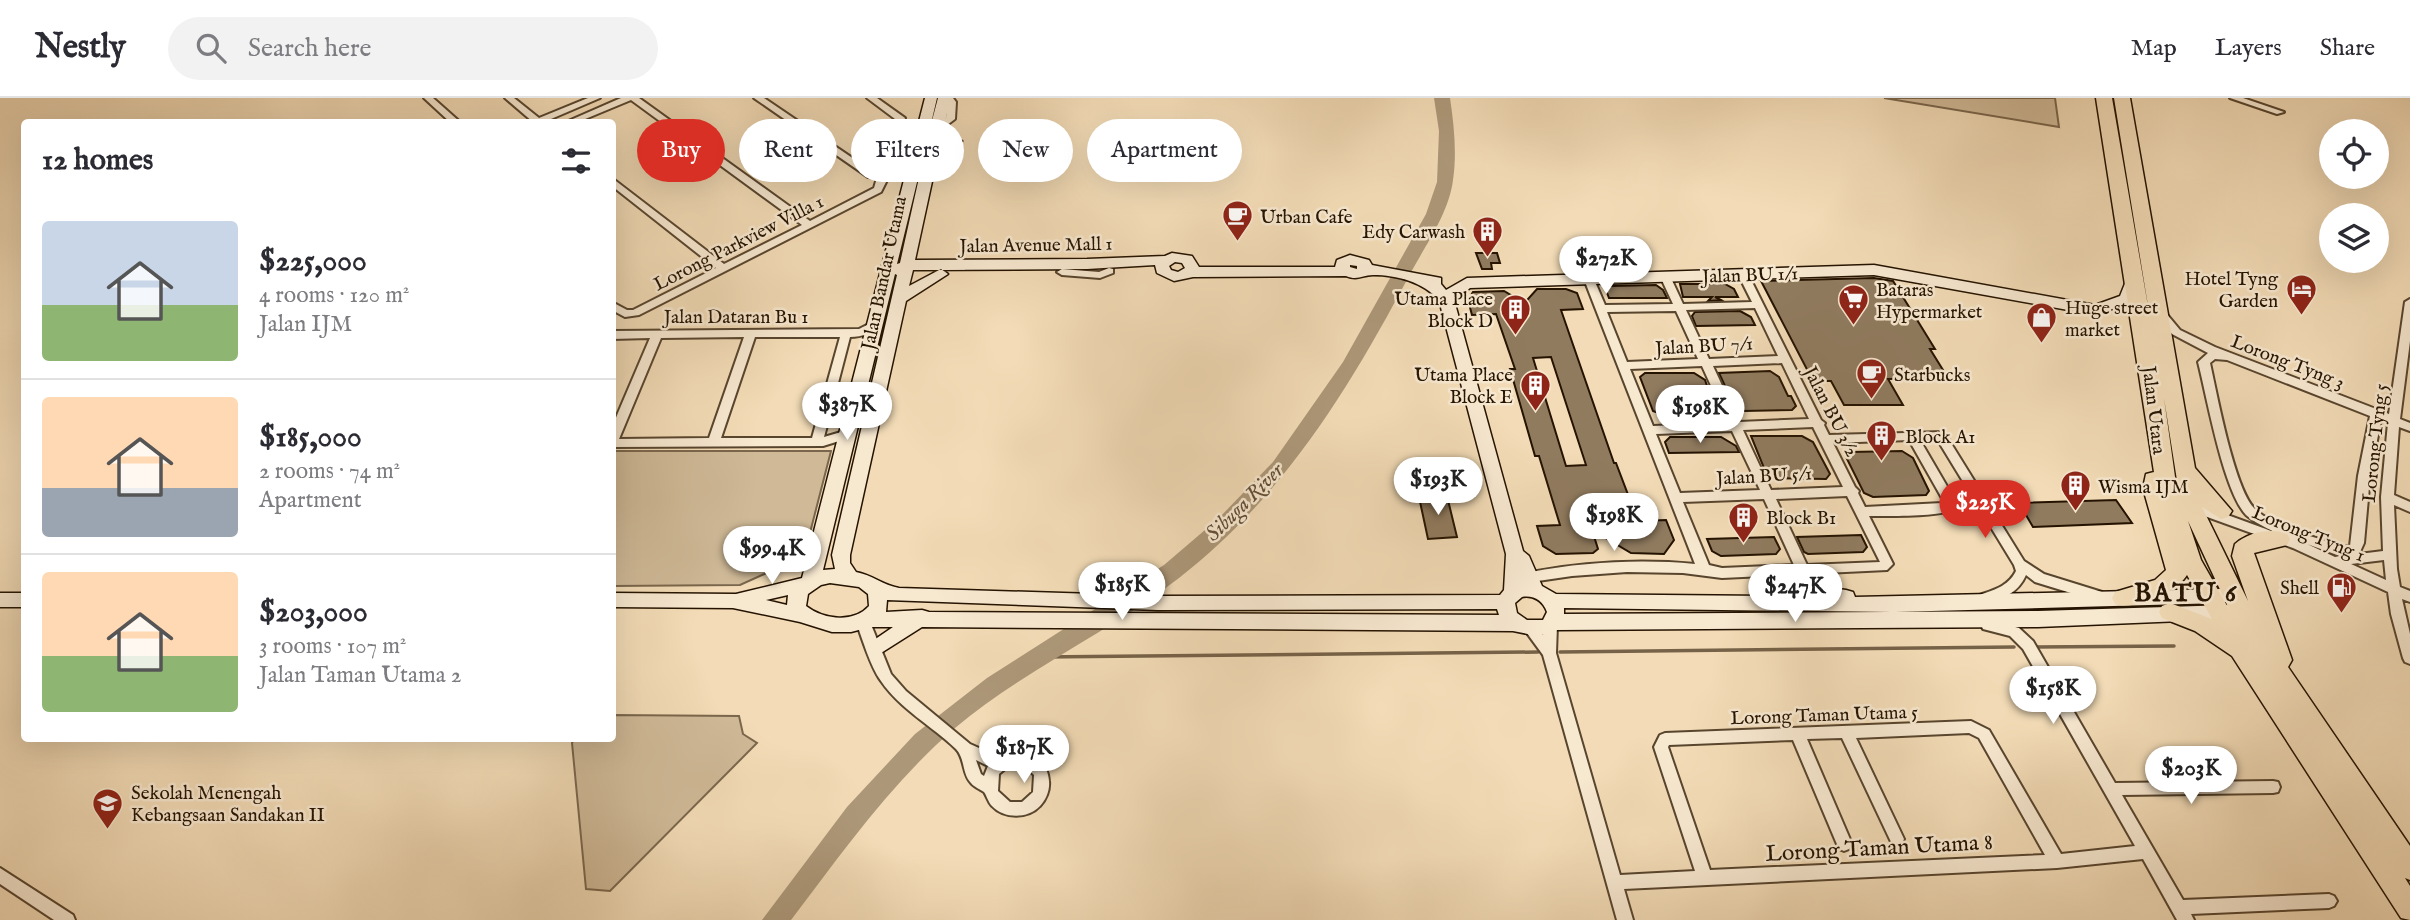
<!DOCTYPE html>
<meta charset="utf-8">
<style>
body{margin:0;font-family:"IM FELL English",serif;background:#f2f2f3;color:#2b2b33;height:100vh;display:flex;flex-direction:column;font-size:26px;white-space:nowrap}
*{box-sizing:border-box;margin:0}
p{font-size:23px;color:#7c7c81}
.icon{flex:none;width:38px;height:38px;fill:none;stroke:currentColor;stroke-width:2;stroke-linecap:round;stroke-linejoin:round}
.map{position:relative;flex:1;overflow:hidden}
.sheet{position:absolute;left:21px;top:21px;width:595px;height:623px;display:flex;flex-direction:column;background:#fff;border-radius:7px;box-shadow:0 7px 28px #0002}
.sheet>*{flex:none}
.guide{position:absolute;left:637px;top:21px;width:665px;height:63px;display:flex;gap:14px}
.fabs{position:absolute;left:2319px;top:21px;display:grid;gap:14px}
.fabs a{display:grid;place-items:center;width:70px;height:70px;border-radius:50%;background:#fff;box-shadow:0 7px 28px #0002;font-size:35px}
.price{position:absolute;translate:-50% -60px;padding:0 16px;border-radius:24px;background:#fff;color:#222;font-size:23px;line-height:46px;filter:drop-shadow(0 2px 4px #0008)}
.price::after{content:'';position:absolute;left:50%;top:42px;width:21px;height:16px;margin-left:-10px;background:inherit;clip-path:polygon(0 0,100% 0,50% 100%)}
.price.on{background:#d93025;color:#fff}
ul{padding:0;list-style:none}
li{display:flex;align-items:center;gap:21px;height:175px;padding:0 21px}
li+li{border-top:2px solid #e1e1e2}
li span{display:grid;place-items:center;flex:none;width:196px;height:140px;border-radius:7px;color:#555}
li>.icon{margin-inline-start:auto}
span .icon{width:84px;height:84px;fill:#fffc;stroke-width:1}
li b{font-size:30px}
h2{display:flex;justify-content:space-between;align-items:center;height:84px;padding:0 21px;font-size:30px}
.tag{padding:0 24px;border-radius:32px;background:#fff;box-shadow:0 7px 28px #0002;font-size:24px;line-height:63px}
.tag.on{background:#d93025;color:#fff}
header{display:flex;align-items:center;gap:42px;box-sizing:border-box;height:98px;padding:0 35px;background:#fff;border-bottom:2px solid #e1e1e2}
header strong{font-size:33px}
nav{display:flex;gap:38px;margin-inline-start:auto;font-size:24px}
.search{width:490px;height:63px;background:#f2f2f3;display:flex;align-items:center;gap:18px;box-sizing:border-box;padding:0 24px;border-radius:38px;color:#7c7c81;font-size:26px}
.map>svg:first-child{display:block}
</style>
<header>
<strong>Nestly</strong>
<div class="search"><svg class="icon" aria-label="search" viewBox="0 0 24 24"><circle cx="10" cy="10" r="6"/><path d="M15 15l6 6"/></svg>Search here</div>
<nav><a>Map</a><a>Layers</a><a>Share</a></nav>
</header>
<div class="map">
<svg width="2410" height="822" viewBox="0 0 2410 822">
<rect width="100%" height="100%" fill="#f2dbb6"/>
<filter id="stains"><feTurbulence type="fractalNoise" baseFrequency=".00286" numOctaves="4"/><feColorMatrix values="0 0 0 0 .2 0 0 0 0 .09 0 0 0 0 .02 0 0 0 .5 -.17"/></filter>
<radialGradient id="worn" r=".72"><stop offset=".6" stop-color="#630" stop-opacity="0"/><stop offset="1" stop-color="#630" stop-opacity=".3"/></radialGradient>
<path fill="#cfb997" stroke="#7a664c" stroke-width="2" d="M1884,0H2055L2059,29Z
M613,353H831L804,458L740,487L613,488Z
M613,617L739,618L743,636L757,645L610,793L586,791L572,645L574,641L612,640Z"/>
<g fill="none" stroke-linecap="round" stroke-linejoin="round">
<path stroke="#766248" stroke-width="3.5" d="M2035,549L2174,548
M1560,554L2014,549
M1041,559L1538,554"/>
<path fill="#ac9778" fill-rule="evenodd" d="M1434,0H1450C1454,27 1457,55 1453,82C1449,115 1425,148 1410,176C1349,291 1283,399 1179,480C1108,535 1024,572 955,630C891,685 842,755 791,822H762L847,709L915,636L987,580L1164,467L1219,420L1273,364L1343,264L1426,116L1437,84L1439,33Z"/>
</g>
<path fill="#907b5f" stroke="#251301" stroke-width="2" fill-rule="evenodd" d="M1476,155H1497L1500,165H1491L1492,171H1482Z
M1874,180L1893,183L1935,251H1930L1948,280L1888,281L1903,307H1844L1831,283H1813L1761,183Z
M1680,186H1725L1734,191L1738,199H1715L1721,202L1708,203L1712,199H1683Z
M1656,187L1663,192L1667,200H1609L1606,192L1610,188Z
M1537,191H1566L1577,195L1583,211L1561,212L1614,365H1616L1638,423L1666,422L1674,442L1664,456L1631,455L1592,432L1598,451L1593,455L1556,456L1543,448L1537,428L1560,427L1539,358H1535L1510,271H1515L1496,216L1472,217L1468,202L1473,194L1504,193L1514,199L1519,211ZM1551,259L1586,367L1566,368L1533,260Z
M1740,213L1751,219L1755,227L1696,228L1692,218L1695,214Z
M1770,273L1779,279L1788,298H1791L1796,308L1792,312L1743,313L1735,310L1719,275Z
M1645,275H1694L1705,282L1715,311L1711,315L1661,316L1653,313L1640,279Z
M1751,338H1802L1813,344L1830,376L1826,381L1768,380Z
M1670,339H1721L1736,348L1739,354L1669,355L1665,344Z
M1902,353L1913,360L1929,393L1926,397L1873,399L1864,395L1846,359L1850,354Z
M1447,398L1457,439L1428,441L1419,399Z
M2116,402L2132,425L2033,429L2019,405Z
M1861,437L1867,449L1863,454L1808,456L1804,454L1797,439Z
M1774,439L1780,451L1776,456L1721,458L1712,453L1707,441Z"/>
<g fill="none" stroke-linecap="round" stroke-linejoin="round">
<defs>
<path id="street" d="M424,0H433L460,24H450Z
M505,0H514L539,20L588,0H600L544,24H533Z
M621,0H639L810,123L874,90L877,80L868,79L754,0H764L873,74L879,75L895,21L867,0H877L905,20L888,76L889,78L881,94L639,217L625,219L612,212V204L627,212H633L716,170L612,88V80L724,166L802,127L631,2L578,24H566Z
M944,0H953L956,4L955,21L939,33H933V29L946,20L947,5Z
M2230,0H2243L2284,14L2277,16Z
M1109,170L1113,171V175L1100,180L1062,177L1057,174L1062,171L1099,174Z
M1743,173L1748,176L1821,322L1825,325L1824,327L1829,337L1944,334L2024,463L2044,476L2102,494L2103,498L2102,502L2097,503L2035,484L2026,477C2017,497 2002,500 1982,507L1977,506L1975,502L1977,498C1993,492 2008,489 2016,473L2014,467L1937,341L1920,342L1955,402C1954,407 1955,409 1951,412C1940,419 1885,418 1869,418L1893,466L1887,472L1722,480L1683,475L1627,474L1572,478L1531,484L1526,483L1525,479L1526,475L1531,474C1584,464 1641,461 1695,466L1584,181L1589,178L1593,179L1605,207L1673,206L1660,178L1665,175L1670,178L1683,206L1752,204L1738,176ZM1755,210L1778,258L1709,261L1686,212ZM1676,213L1698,261L1627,264L1607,214ZM1782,265L1809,321L1739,324L1713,268ZM1702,268L1728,325L1653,328L1630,271ZM1813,329L1843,389L1771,392L1743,332ZM1732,333L1760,392L1680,395L1656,336ZM1909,342L1943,402L1942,405L1865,409L1858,395L1859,393L1855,389L1833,345ZM1847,398L1880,464L1807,467L1776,401ZM1764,401L1794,467L1722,470L1709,467L1683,404Z
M2410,201V243L2400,321L2410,325V333L2399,329L2394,397L2410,404V414L2394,407L2397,471L2400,489L2410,493V504L2402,501L2410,536V566L2405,564L2403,560L2391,516L2388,494L2293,450L2188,412L2186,409L2192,404L2274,434C2265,429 2254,424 2246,417C2223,392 2207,299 2198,264L2208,255L2172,236L2156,216L2161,213L2165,214L2180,232L2215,249L2389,316L2405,204ZM2215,261L2227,262L2370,318L2358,378L2350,448L2344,449C2315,438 2276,432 2254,410C2234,389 2217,296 2210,265ZM2381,322L2388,325L2381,399L2383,453L2359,456L2364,445L2370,378ZM2307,446L2340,458L2335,459ZM2384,462L2386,482L2351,466Z
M875,223L879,224L880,226C872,235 863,239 850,239L824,339L848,332L852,333L854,336L852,339L823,348L612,349V329L650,240L612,241V233L859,231ZM744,239L709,340L619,341L661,240ZM755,239H840L812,340H721Z
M863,519L868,520L870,524L891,576L906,593L970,646L997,658C1019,648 1047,656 1049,683C1050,692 1046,702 1040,708C1028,721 1004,721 992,708C988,704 987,698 984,694C980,691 974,689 971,685C962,676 965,660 956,651C932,628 900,611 881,583C870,568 863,542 856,524L858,520ZM976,662L988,668L984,678L981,676ZM1011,666H1023L1034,677L1033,694L1022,704H1010L998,693L999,676Z
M1550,522L1555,523L1557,527L1556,555L1620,777L1695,773L1654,649L1660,637L1665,635L1971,623L1989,632L2061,756L2135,748L2023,551L2010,538L1983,531L1981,527L1983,523L1988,522L2019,530L2033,543L2115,685L2273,683L2278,684L2280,689L2278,694L2273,695L2122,697L2183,802L2329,796L2334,798L2337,803L2334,808L2329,810L2191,816L2194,822H2177L2143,761L2057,770L1624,791L1633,822H1617L1543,557L1524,531L1526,527C1535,524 1538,530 1543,537L1545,523ZM1969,635L1979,640L2045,757L1710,772L1668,649L1669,647L1793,642L1839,751L1844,753L1849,751L1852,746L1807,641L1842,640L1892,746L1897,748L1902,746L1904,741L1856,640Z
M0,770L73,817L75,822H54L0,786Z"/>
<path id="secondary" d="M925,0H937L929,34L938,0H950L943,34L962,43L955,47L941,42L915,162L1087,161L1165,158L1172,155L1192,158L1199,169H1335L1337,162L1350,157L1369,162L1372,167L1441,180V186L1446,192L1467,180L1874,167L2095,207L2120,198L2128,178H2138L2140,181L2131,204L2096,217L1874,177L1470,190L1454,202L1523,453L1529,458L1542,488L1556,496L1768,498L1770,493L1803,486L1846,492L1853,494L1855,499L2221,491L2228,493L2230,498L2228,503L2221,505L1893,514L1564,510V516L2038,513L2230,507L2237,509L2239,514L2237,519L2230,521L2038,529L1557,532L1538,538L1513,533L922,529L881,555L874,552L871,547L874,542L893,529H870L851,534H832L800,524L733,510L612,509V495L736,496L802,480ZM929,35L900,165L897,166ZM1175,164L1182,165L1185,170L1178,174L1171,172L1169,168ZM1155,167L1157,175L1174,183L1193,179L1346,178C1358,183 1362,177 1373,177C1397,177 1423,184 1439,202L1506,456L1504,492L1500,497L1158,498L899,490C883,487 872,477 856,474L850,465V457L906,203L948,176L941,171L909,188L913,172L1087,171ZM1350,167L1357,168V171L1350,169ZM895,176L897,177L832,457L835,471L823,472ZM830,485L859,489L868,496L869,508C854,525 824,522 806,508L808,496L821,487ZM788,497L787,507L766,502ZM1522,499C1534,497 1543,503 1547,514L1543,522H1527L1517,515L1515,505ZM887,502L1158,512L1497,511L1499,517L929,514L922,512L886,514Z
M0,495H24V509H0Z"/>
<path id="highway" d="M2096,0H2112L2150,220L2114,0H2130L2195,370L2232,413L2228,419L2221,421L2202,409L2248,503L2232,458L2235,446C2248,434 2270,430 2287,435L2290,441L2287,447L2254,455L2292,562L2288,569L2410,748V782L2405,780L2410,788V822L2401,820L2232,558L2195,533L2162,520L2159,514L2162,508L2170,505L2212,521L2187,477C2176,495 2135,513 2115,506L2112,500L2115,494L2155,482L2166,472L2143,390L2146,376L2154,374ZM2164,300L2179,395L2176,386ZM2188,423L2230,513L2201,462Z"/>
</defs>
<use href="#street" stroke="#58452e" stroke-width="4"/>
<use href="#secondary" stroke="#251301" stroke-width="3"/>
<use href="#highway" stroke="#251301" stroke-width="3"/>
<use href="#street" fill="#f7e8d0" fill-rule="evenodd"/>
<use href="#secondary" fill="#f7e8d0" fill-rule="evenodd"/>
<use href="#highway" fill="#f2dbb6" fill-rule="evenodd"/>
</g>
<defs>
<symbol id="cafe-pin" viewBox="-11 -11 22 30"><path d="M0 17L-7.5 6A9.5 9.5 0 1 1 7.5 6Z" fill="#8f2418" stroke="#f7e8d0"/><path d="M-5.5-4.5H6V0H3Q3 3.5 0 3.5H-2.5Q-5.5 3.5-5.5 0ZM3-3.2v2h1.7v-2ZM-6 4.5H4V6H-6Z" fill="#fff"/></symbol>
<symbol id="building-pin" viewBox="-11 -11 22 30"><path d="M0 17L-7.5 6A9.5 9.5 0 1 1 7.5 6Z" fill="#8f2418" stroke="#f7e8d0"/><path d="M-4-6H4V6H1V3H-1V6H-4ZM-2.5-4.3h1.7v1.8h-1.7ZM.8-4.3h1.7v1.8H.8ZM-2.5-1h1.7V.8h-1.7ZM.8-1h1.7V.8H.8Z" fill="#fff"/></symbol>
<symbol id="hotel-pin" viewBox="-11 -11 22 30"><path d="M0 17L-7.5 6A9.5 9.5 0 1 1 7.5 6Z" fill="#8f2418" stroke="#f7e8d0"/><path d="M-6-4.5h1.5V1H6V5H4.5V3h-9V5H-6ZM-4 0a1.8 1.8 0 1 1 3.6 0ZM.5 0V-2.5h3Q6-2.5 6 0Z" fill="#fff"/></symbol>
<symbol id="supermarket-pin" viewBox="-11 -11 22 30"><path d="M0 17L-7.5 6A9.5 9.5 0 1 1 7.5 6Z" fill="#8f2418" stroke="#f7e8d0"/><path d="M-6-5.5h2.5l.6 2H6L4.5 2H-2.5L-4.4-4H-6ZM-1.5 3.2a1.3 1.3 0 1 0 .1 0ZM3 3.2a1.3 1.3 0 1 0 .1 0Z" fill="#fff"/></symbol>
<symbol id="shop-pin" viewBox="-11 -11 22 30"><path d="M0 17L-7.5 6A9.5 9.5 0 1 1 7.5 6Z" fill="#8f2418" stroke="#f7e8d0"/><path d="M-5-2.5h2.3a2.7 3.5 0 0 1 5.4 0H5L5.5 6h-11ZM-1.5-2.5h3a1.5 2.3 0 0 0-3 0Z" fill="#fff"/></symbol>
<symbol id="fuel-pin" viewBox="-11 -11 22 30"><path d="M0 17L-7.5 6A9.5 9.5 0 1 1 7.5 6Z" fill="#8f2418" stroke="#f7e8d0"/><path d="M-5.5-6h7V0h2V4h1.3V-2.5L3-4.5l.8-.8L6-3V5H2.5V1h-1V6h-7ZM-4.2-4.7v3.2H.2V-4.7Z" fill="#fff"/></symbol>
<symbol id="school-pin" viewBox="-11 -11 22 30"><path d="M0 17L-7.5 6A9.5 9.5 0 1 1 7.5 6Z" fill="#8f2418" stroke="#f7e8d0"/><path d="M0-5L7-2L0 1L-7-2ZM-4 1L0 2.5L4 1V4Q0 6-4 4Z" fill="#fff"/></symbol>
</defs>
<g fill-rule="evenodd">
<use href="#cafe-pin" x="1220" y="100" width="35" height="47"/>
<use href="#building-pin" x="1470" y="116" width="35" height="47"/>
<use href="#hotel-pin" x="2284" y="174" width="35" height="47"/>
<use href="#supermarket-pin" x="1836" y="184" width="35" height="47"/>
<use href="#building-pin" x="1498" y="194" width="35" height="47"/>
<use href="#shop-pin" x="2024" y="202" width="35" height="47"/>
<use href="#cafe-pin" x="1854" y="258" width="35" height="47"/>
<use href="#building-pin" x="1518" y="270" width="35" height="47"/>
<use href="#building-pin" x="1864" y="320" width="35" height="47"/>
<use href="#building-pin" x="2058" y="370" width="35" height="47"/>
<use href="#building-pin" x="1726" y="402" width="35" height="47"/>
<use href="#fuel-pin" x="2324" y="472" width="35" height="47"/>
<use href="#school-pin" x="90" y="688" width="35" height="47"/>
</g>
<g text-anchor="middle" stroke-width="5" stroke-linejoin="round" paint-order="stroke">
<g font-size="19" fill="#251301" stroke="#f7e8d0" text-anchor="start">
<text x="1260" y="125">Urban Cafe</text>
<text x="1465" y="140" text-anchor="end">Edy Carwash</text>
<text x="2278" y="187" text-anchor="end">Hotel Tyng<tspan x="2278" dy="22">Garden</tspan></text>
<text x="1876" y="198">Bataras<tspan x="1876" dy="22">Hypermarket</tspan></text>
<text x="1493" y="207" text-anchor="end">Utama Place<tspan x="1493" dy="22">Block D</tspan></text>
<text x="2065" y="216">Huge street<tspan x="2065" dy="22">market</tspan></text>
<text x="1513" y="283" text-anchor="end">Utama Place<tspan x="1513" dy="22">Block E</tspan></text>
<text x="1894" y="283">Starbucks</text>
<text x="1905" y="345">Block A1</text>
<text x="2098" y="395">Wisma IJM</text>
<text x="1766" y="426">Block B1</text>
<text x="2319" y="496" text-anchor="end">Shell</text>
<text x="131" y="701">Sekolah Menengah<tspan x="131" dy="22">Kebangsaan Sandakan II</tspan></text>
</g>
<g font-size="19" fill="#251301" stroke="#f7e8d0">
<text transform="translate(738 144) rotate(-27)" y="7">Lorong Parkview Villa 1</text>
<text transform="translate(1036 146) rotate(-1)" y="7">Jalan Avenue Mall 1</text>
<text transform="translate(883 175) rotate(-78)" y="7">Jalan Bandar Utama</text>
<text transform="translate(1750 176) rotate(-2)" y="7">Jalan BU 1/1</text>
<text x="736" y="225">Jalan Dataran Bu 1</text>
<text transform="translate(1704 247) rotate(-3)" y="7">Jalan BU 7/1</text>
<text transform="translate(2288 263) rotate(21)" y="7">Lorong Tyng 3</text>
<text transform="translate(2155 312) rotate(83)" y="7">Jalan Utara</text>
<text transform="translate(1832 313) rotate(63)" y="7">Jalan BU 3/2</text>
<text transform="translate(2374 345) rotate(-84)" y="7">Lorong Tyng 5</text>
<text transform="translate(1764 377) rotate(-3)" y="7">Jalan BU 5/1</text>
<text transform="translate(2309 435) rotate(22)" y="7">Lorong Tyng 1</text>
<text transform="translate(1824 616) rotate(-2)" y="7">Lorong Taman Utama 5</text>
</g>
<g font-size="21" font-style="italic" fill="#624e37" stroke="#f7e8d0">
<text transform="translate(1244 404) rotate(-45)" y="7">Sibuga River</text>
</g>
<g font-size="23" fill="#251301" stroke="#f7e8d0">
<text transform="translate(1879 749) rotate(-3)" y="8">Lorong Taman Utama 8</text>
</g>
<g font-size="26" font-weight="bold" letter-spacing="2" fill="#251301" stroke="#f7e8d0">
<text x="2186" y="503">BATU 6</text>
</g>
</g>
<rect width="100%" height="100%" filter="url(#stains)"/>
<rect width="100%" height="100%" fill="url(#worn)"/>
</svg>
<div class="fabs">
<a><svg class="icon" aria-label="locate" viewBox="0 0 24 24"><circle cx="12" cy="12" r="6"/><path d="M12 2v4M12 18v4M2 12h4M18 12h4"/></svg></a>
<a><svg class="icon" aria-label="layers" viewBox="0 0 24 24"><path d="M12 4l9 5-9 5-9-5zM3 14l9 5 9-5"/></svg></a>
</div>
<b class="price" style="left:1606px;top:198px">$272K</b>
<b class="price" style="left:847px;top:344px">$387K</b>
<b class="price" style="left:1700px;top:347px">$198K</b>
<b class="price" style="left:1438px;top:419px">$193K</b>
<b class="price on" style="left:1985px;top:442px">$225K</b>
<b class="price" style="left:1614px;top:455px">$198K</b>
<b class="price" style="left:772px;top:488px">$99.4K</b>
<b class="price" style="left:1122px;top:524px">$185K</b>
<b class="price" style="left:1795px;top:526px">$247K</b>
<b class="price" style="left:2053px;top:628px">$158K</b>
<b class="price" style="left:1024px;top:687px">$187K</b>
<b class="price" style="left:2191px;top:708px">$203K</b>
<div class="guide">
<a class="tag on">Buy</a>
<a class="tag">Rent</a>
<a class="tag">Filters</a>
<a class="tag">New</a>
<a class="tag">Apartment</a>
</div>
<section class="sheet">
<h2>12 homes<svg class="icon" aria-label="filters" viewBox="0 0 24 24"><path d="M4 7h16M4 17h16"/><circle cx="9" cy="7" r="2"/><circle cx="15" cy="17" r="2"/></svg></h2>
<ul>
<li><span style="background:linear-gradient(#c9d6e8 60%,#8fb573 0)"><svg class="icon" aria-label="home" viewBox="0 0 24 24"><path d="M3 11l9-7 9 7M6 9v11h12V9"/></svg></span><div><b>$225,000</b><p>4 rooms · 120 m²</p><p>Jalan IJM</p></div></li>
<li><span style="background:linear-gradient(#ffd9b3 65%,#9aa5b1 0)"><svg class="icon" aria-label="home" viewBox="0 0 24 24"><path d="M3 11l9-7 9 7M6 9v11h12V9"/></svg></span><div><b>$185,000</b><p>2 rooms · 74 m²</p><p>Apartment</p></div></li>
<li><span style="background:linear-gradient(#ffd9b3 60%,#8fb573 0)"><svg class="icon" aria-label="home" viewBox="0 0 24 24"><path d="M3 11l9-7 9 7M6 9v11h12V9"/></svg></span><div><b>$203,000</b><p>3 rooms · 107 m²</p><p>Jalan Taman Utama 2</p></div></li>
</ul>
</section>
</div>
